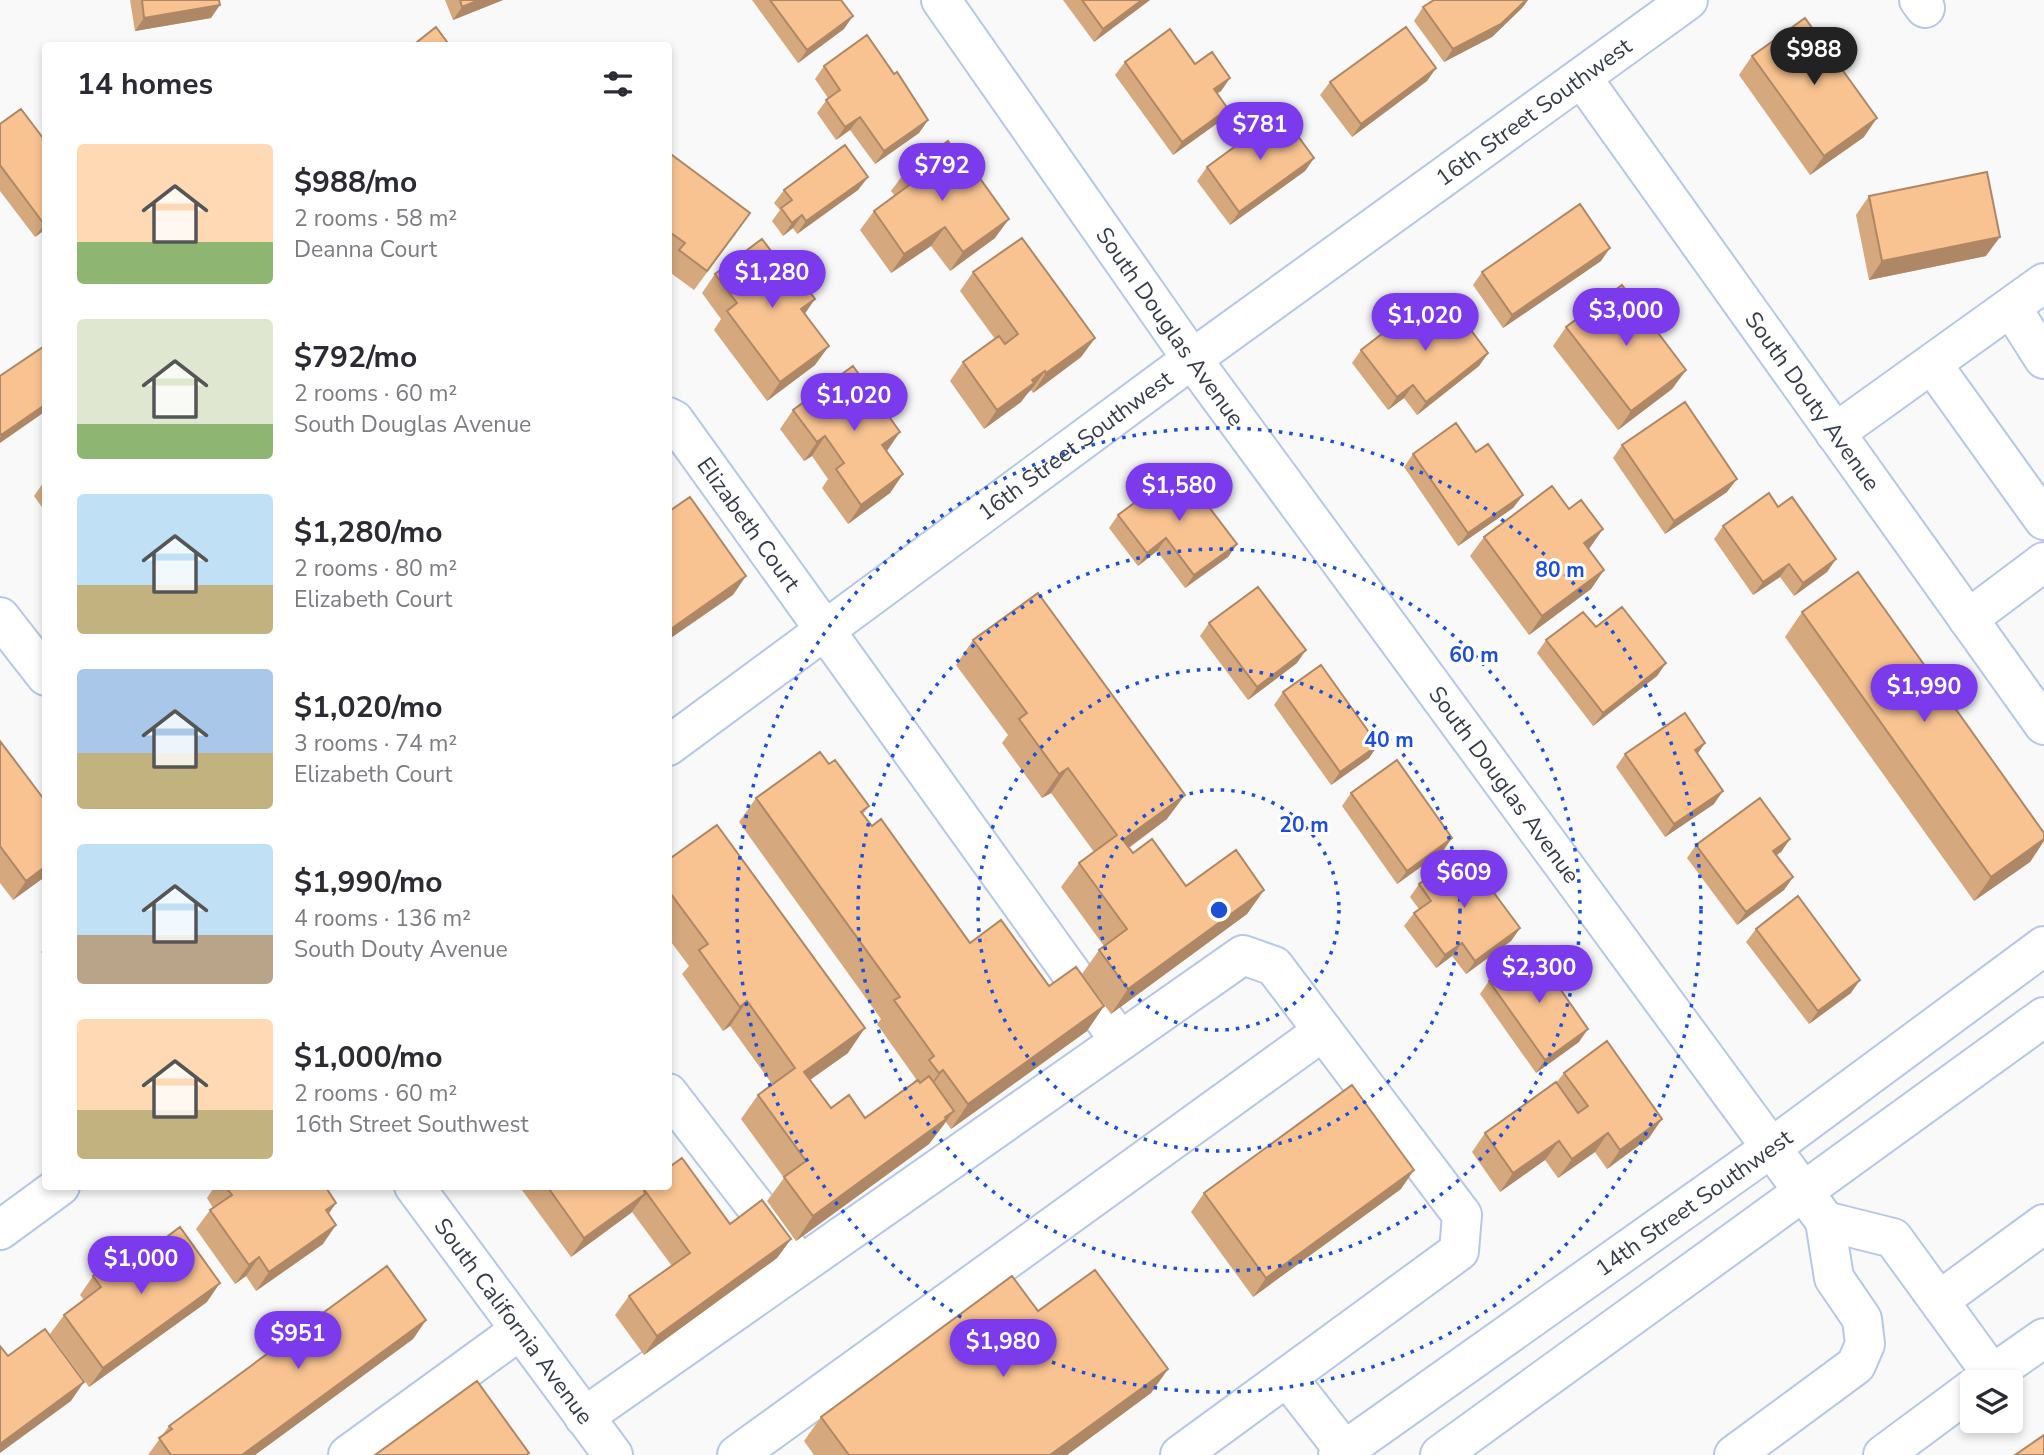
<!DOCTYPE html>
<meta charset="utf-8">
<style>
body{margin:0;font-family:"Nunito Sans",sans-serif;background:#f2f2f3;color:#2b2b33;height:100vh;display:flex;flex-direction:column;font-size:26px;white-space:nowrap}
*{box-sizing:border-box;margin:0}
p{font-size:23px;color:#7c7c81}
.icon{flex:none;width:38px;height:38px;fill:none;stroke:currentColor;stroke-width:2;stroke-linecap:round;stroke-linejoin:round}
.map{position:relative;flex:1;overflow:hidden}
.sheet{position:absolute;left:42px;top:42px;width:630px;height:1148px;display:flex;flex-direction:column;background:#fff;border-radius:7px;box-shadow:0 4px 10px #0003}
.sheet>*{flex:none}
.tools{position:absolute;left:1960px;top:1370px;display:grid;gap:14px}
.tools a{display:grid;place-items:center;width:63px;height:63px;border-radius:7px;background:#fff;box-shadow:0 4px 10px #0003;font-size:35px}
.price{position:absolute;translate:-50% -60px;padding:0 16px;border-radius:24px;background:#7c3aed;color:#fff;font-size:23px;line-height:46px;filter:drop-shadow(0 2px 4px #0008)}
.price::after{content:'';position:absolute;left:50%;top:42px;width:21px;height:16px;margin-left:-10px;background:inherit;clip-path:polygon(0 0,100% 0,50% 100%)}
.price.current{background:#222;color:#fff}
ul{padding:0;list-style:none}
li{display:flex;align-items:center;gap:21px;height:175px;padding:0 35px}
li span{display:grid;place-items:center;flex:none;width:196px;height:140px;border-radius:7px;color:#555}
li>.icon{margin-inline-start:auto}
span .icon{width:84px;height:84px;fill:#fffc;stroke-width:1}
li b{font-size:30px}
h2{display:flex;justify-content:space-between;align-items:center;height:84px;padding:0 35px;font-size:30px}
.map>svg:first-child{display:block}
</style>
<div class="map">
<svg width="2044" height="1455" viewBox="0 0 2044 1455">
<rect width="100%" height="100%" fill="#f9f9f9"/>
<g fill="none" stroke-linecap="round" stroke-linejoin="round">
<defs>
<g id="minor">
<path id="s1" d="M941,0L1192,359L1825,1221L1834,1278L1862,1319L1865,1344L1856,1365L1734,1455"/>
<path d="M1919,0L1925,8"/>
<path id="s2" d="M1582,78L2044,725"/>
<path d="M2011,307L2044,359"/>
<path d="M1932,364L2044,520"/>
<path id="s3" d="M668,417L674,420L1120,1041"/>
<path d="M1835,433L2044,283"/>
<path d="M0,617L46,676"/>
<path d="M1968,619L2044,562"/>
<path id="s4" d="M668,746L1192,359L1688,0"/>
<path d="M668,1093L787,1247"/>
<path id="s5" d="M414,1186L613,1455"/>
<path d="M1825,1221L1893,1238L1992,1374"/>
<path d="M0,1230L60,1186"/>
<path d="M1940,1300L2044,1224"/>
<path d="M1287,1377L1344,1450"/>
<path d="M1981,1382L2044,1338"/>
<path d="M584,1417L1243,955L1274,966L1462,1215L1459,1251L1180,1455"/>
<path d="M348,1455L520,1330"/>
<path d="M737,1455L1323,1031"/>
<path d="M1883,1455L1972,1389"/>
</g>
<g id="major">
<path id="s6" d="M1338,1455L1771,1148L2044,946"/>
<path d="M1440,1455L2044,1017"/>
</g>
</defs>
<use href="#minor" stroke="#b7c7e7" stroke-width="42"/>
<use href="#major" stroke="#b7c7e7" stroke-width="42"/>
<use href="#minor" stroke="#fff" stroke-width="38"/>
<use href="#major" stroke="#fff" stroke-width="38"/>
</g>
<path fill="#d5a87d" d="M130,0H219L211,18L135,31Z
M445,0H503L453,20Z
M752,0H841L844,29L798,63Z
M1063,0H1150L1094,42Z
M1434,0H1528L1522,8L1492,37L1444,62L1414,21L1423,7Z
M1752,56L1864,137L1810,175L1739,75Z
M1125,62L1195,64L1230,78L1221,91L1217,93L1228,109L1219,122L1173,155L1115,75Z
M824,66L894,74L928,120L919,133L875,164L850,130L836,140L817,113L828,98L815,79Z
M1436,68L1427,81L1352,137L1320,95L1330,82Z
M0,124L46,142V229L35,237L0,191Z
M668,152L737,232L694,290L668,271V265L671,262L668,260Z
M1314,158L1305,171L1230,225L1197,181L1207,167Z
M905,172L995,238L950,271L931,246L891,273L860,230L874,211L895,196L891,191Z
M868,177L858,190L797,234L793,228L783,236L772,221L780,210L774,203L784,190Z
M1869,196L1986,256L1869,280L1856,215Z
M1601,261L1503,328L1473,285L1482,272Z
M973,272L1095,338L1081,357L1033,393L1031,390L1027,394L1021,402L984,429L950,381L963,362L995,339L960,291Z
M715,274L805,314L815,365L767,401L714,330L721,319L702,293Z
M1566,327L1686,370L1672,389L1618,430L1553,346Z
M1413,330L1488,353L1479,366L1417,415L1404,398L1388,410L1352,363L1361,350Z
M793,410L886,451L903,474L890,493L848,524L822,488L828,479L812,456L804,461L780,429Z
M1622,445L1727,492L1665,534L1613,458Z
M1476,452L1523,495L1513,508L1458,546L1404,467L1413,454Z
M46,481V513L34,496L43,483Z
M1778,507L1836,559L1827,572L1794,596L1780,577L1753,595L1714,539L1723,526Z
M1118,515L1237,544L1228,557L1185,588L1157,551L1138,566L1109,528Z
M1484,537L1588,549L1604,570L1591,589L1529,635L1470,556Z
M1802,612L2044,833V841L2030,862L1974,901L1785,637Z
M1209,623L1297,663L1248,700L1200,636Z
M973,640L1167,819L1129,848L1133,853L1186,886L1264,890L1247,914L1111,1014L1082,974L1099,950L1104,946L1061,887L1079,863L1094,852L1051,793L1042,798L1002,743L1008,735L956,665Z
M1546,640L1666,663L1657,676L1593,726L1537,653Z
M1283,692L1378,745L1369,758L1331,785L1274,705Z
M0,741L46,876L13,900L0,883Z
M1705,743L1697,754L1714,804L1665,837L1616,767L1625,754Z
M829,764L869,806L863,814L872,826L970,943L1049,986L1104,1006L1087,1031L951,1129L946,1122L929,1144L796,1241L767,1201L784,1178L741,1119L758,1095L772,1084L730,1026L723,1031L682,974L689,966L668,938V860L848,1053L810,1080L831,1108L865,1118L913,1083L916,1079L877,1024L881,1019L739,822L756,798Z
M1351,793L1443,851L1397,884L1342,806Z
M1790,839L1781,852L1776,855L1793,877L1784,890L1737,925L1687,858L1696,845Z
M1419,884L1520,928L1511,941L1466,974L1452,956L1436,968L1404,926L1414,913L1419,909L1410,897Z
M1756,929L1851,993L1809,1024L1746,942Z
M46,946V958L41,952Z
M1489,981L1579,1042L1536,1073L1480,994Z
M1564,1073L1649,1138L1607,1169L1595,1152L1558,1178L1545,1160L1500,1192L1472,1152L1485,1133L1556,1083Z
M215,1186H325L336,1203L328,1214L323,1244L256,1291L246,1276L235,1284L196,1229L210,1210L213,1208L207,1198Z
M519,1186H668L730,1224L791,1239L777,1258L644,1355L615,1315L629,1296L672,1266L632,1212L571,1257Z
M1401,1189L1253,1297L1191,1212L1204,1193Z
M144,1254L207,1302L89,1387L50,1334L64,1315L84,1300L80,1295L93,1276Z
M1038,1311L1168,1369L1151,1393L1067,1455H814L804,1441L821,1417Z
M426,1320L413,1339L255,1455H148L169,1426Z"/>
<path fill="#ae8866" d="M479,0H503L453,20L462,7Z
M1142,0H1150L1094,42L1103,29Z
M1526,0H1528L1522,8L1492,37L1444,62L1453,49Z
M220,5L211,18L135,31L144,18Z
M853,16L844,29L798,63L807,50Z
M1436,68L1427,81L1352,137L1361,124Z
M1230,78L1221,91L1205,102L1214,89Z
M1228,109L1219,122L1173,155L1182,142Z
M860,117L850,130L836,140L845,127Z
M1877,118L1864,137L1810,175L1824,156Z
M928,120L919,133L875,164L884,151Z
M1314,158L1305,171L1230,225L1239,212Z
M868,177L858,190L797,234L806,221Z
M802,215L793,228L783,236L792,223Z
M1009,219L995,238L950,271L963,252Z
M46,223V229L35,237L44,224Z
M945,227L931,246L891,273L904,254Z
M2000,237L1986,256L1869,280L1882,261Z
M1610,248L1601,261L1503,328L1512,315Z
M815,299L802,318L801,309Z
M1095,338L1081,357L1033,393L1046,373Z
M829,346L815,365L767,401L780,382Z
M1488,353L1479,366L1417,415L1426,402Z
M1686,370L1672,389L1618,430L1631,411Z
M1045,371L1031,390L1027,394L1021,402L984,429L997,410Z
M1413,385L1404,398L1388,410L1397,397Z
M46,404V411L0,443V437L1,435Z
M900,432L887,451L869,464L882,445Z
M825,436L812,456L804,461L817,442Z
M903,474L890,493L848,524L861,505Z
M1737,479L1727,492L1665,534L1674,521Z
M1523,495L1513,508L1458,546L1468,533Z
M1603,529L1589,549L1571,562L1584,543Z
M1166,538L1157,551L1138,566L1147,553Z
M1237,544L1228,557L1185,588L1194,575Z
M1836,559L1827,572L1794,596L1803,583Z
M1789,564L1780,577L1753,595L1763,582Z
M1604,570L1591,589L1529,635L1542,616Z
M746,576L733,595L668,640V631Z
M1306,650L1297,663L1248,700L1257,687Z
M1666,663L1657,676L1593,726L1603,713Z
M1705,743L1696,756L1695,750Z
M1378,745L1369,758L1331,785L1340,772Z
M1068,768L1051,793L1042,798L1059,774Z
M1723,791L1714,804L1665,837L1674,824Z
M1185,795L1167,819L1106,864L1123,840Z
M1452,838L1443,851L1397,884L1407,871Z
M1790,839L1781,852L1764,864L1773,851Z
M2044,839V841L2030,862L1974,901L1991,877Z
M46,866V876L13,900L26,881Z
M1793,877L1784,890L1737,925L1746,912Z
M1264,890L1247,914L1111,1014L1128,989Z
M1520,928L1511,941L1466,974L1475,961Z
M1462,943L1452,956L1436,968L1445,955Z
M1860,980L1851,993L1809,1024L1818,1011Z
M747,1001L730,1026L723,1031L740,1007Z
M1104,1006L1087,1031L951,1129L968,1104Z
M865,1028L848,1053L787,1096L804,1072Z
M1588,1029L1579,1042L1536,1073L1545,1060Z
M943,1070L926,1094L922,1097L939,1073Z
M954,1111L929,1144L796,1241L813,1216Z
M1662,1119L1649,1138L1607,1169L1620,1150Z
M1608,1133L1595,1152L1558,1178L1572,1159Z
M1559,1141L1545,1160L1500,1192L1513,1173Z
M1414,1170L1401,1189L1253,1297L1266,1278Z
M645,1194L631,1213L571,1257L584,1238Z
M336,1203L323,1222L326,1210Z
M336,1225L323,1244L256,1291L269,1272Z
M791,1239L777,1258L644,1355L657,1336Z
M259,1257L246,1276L235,1284L249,1265Z
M220,1283L207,1302L89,1387L103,1368Z
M426,1320L413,1339L255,1455H242Z
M1168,1369L1151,1393L1067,1455H1050Z
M84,1382L71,1401L0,1453V1444Z"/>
<path fill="#f8c391" stroke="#ae8866" stroke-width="2" d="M142,0H219L220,5L144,18Z
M460,0H479L462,7Z
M770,0H841L853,16L807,50Z
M1082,0H1142L1103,29Z
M1434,0H1526L1501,24L1453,49L1423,7Z
M1805,18L1877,118L1824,156L1752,56Z
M436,27L450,46H412Z
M1406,27L1436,68L1361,124L1330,82Z
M1170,29L1195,64L1212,52L1230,78L1214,89L1228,109L1182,142L1125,62Z
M867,35L894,74L897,72L928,120L884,151L860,117L845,127L826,100L840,90L824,66Z
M21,109L46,142V223L44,224L0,165V124Z
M1281,113L1314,158L1239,212L1207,167Z
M948,141L962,162L966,159L1009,219L963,252L945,227L904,254L874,211L912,183L905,172Z
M845,145L868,177L806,221L802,215L792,223L781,208L792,200L784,190Z
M668,152L750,213L707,271L679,250L685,243L668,231Z
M1987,172L2000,237L1882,261L1869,196Z
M1580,204L1610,248L1512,315L1482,272Z
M1022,238L1095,338L1046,373L1045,371L1032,380L1034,383L997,410L963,362L999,336L1005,344L1018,334L973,272Z
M762,239L787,272L792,268L815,299L801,309L829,346L780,382L727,311L737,303L715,274Z
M1622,285L1686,370L1631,411L1566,327Z
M1450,302L1488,353L1426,402L1413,385L1397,397L1361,350L1404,317L1413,330Z
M46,345V404L1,435L0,433V376Z
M853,366L900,432L882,445L903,474L861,505L836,469L844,463L825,436L817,442L793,410Z
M1685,402L1737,479L1674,521L1622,445Z
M1456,423L1476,452L1488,444L1523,495L1468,533L1413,454Z
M1180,469L1237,544L1194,575L1166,538L1147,553L1118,515Z
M1552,486L1569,509L1581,500L1603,529L1584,543L1604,570L1542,616L1484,537Z
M1769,493L1778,507L1792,497L1836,559L1803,583L1789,564L1763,582L1723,526Z
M690,497L746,576L668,631V512Z
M1858,572L2044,833V839L1991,877L1802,612Z
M1258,587L1306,650L1257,687L1209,623Z
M1038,593L1185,795L1123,840L1133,853L1152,839L1186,886L1236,850L1264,890L1128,989L1099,950L1127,929L1079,863L1117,835L1068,768L1059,774L1019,719L1027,713L973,640Z
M1622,607L1666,663L1603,713L1546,640L1583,612L1596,627Z
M1321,665L1378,745L1340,772L1283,692Z
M1685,713L1705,743L1695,750L1723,791L1674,824L1625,754Z
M0,741L46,802V866L26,881L0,846Z
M820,752L829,764L835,760L869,806L861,812L872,826L881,819L970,943L1001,920L1049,986L1076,967L1104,1006L968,1104L943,1070L939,1073L929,1060L934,1056L894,1000L900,997L756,798Z
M1397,760L1452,838L1407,871L1351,793Z
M1760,798L1790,839L1773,851L1793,877L1746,912L1696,845Z
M717,825L865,1028L804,1072L831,1108L849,1095L865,1118L918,1080L920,1083L929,1076L954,1111L945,1117L946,1119L813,1216L784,1177L806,1161L758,1095L795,1068L747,1001L740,1007L699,950L708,944L668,890V860Z
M1463,851L1520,928L1475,961L1462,943L1445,955L1414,913L1431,901L1419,884Z
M1798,896L1860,980L1818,1011L1756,929Z
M1533,950L1588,1029L1545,1060L1489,981Z
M1607,1041L1662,1119L1620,1150L1608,1133L1572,1159L1559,1141L1513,1173L1485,1133L1556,1082L1578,1113L1588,1106L1564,1073Z
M1352,1085L1414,1170L1266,1278L1204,1193Z
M682,1158L730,1224L762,1200L791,1239L657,1336L629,1296L690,1253L643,1188L645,1194L584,1238L547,1186H668V1168Z
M225,1186H325L336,1203L326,1210L336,1225L269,1272L259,1257L249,1265L210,1210L232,1195Z
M180,1227L220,1283L103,1368L64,1315L101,1287L93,1276L137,1243L144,1254Z
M387,1266L426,1320L242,1455H171L159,1438L172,1429L169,1426Z
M1095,1270L1168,1369L1050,1455H849L821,1417L1012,1276L1038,1311Z
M45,1329L84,1382L0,1444V1346L8,1356Z
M477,1381L529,1453L526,1455H375Z
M2044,1435V1455H2015Z"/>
<g fill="none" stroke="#1d4ed8" stroke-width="3.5" stroke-dasharray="3.5 7">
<circle cx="1219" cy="910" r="120"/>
<circle cx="1219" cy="910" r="241"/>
<circle cx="1219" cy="910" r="361"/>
<circle cx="1219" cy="910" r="482"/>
</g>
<g text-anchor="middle" stroke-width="6" stroke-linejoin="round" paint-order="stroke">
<g font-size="23" fill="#363d4a" stroke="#fff">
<text dy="8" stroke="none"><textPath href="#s4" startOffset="1073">16th Street Southwest</textPath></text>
<text dy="8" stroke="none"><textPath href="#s1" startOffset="399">South Douglas Avenue</textPath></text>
<text dy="8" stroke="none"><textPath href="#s2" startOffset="397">South Douty Avenue</textPath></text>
<text dy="8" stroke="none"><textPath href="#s4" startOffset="506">16th Street Southwest</textPath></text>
<text dy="8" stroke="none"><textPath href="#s3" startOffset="135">Elizabeth Court</textPath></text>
<text dy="8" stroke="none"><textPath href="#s1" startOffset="966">South Douglas Avenue</textPath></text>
<text dy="8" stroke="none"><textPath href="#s6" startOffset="436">14th Street Southwest</textPath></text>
<text dy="8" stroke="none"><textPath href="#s5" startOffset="168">South California Avenue</textPath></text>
</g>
</g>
<circle cx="1219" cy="910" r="10" fill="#1d4ed8" stroke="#fff" stroke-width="3.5"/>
<g font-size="21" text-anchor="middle" font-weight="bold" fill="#1d4ed8" stroke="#fff" stroke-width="6" stroke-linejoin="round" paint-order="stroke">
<text x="1560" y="577">80 m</text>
<text x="1474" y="662">60 m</text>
<text x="1389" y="747">40 m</text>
<text x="1304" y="832">20 m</text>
</g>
</svg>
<div class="tools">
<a><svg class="icon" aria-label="layers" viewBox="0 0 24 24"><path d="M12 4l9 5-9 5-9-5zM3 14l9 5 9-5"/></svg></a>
</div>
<b class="price current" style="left:1814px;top:87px">$988</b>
<b class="price" style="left:1260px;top:162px">$781</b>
<b class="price" style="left:942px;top:203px">$792</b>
<b class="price" style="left:772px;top:310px">$1,280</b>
<b class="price" style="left:1626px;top:348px">$3,000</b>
<b class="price" style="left:1425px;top:353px">$1,020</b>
<b class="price" style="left:854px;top:433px">$1,020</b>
<b class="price" style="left:1179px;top:523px">$1,580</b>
<b class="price" style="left:1924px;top:724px">$1,990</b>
<b class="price" style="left:1464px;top:910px">$609</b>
<b class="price" style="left:1539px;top:1005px">$2,300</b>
<b class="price" style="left:141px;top:1296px">$1,000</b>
<b class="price" style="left:298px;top:1371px">$951</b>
<b class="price" style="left:1003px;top:1379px">$1,980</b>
<section class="sheet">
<h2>14 homes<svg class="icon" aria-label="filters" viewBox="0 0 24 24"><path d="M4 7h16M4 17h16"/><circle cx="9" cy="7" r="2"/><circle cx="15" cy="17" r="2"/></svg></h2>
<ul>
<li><span style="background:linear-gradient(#ffd9b3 70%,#8fb573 0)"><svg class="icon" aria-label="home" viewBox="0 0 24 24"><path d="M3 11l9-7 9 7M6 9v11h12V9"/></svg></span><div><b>$988/mo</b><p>2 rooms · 58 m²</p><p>Deanna Court</p></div></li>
<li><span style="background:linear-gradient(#dfe7d0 75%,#8fb573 0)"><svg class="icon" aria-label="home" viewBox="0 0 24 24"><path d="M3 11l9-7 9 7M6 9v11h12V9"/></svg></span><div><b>$792/mo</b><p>2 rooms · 60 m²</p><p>South Douglas Avenue</p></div></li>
<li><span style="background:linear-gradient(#bfe0f5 65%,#c2b280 0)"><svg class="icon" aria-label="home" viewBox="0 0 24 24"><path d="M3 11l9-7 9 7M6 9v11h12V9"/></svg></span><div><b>$1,280/mo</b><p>2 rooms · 80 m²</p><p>Elizabeth Court</p></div></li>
<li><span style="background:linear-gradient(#a9c7e8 60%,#c2b280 0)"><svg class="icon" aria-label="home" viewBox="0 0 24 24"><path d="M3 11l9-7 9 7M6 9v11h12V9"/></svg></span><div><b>$1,020/mo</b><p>3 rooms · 74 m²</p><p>Elizabeth Court</p></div></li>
<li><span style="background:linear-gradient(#bfe0f5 65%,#b9a48a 0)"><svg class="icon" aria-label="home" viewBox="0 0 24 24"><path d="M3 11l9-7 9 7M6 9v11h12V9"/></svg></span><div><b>$1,990/mo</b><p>4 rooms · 136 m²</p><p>South Douty Avenue</p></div></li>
<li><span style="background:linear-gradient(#ffd9b3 65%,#c2b280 0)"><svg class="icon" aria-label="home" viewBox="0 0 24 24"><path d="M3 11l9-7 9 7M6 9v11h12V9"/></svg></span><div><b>$1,000/mo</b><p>2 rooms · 60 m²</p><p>16th Street Southwest</p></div></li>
</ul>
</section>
</div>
